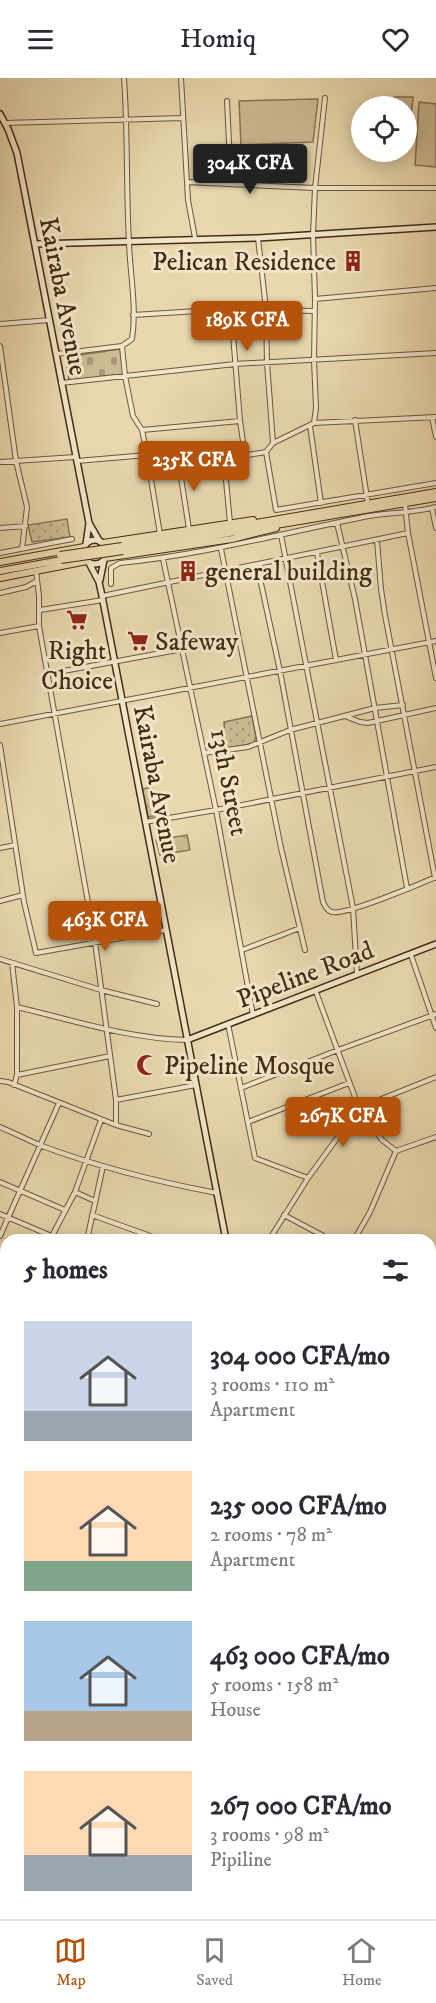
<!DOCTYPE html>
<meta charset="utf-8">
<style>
body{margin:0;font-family:"IM FELL DW Pica",serif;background:#f2f2f3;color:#2b2b33;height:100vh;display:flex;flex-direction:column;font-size:22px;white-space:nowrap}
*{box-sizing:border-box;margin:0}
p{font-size:20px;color:#7c7c81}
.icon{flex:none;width:33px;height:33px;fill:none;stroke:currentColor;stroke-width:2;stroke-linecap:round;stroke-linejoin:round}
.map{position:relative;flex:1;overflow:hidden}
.sheet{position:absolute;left:0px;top:1156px;width:436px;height:686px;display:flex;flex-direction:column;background:#fff;border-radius:18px 18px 0 0;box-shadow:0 3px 15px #0003}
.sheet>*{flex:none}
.buttons{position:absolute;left:351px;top:18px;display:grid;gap:12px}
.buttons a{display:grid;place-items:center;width:66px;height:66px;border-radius:50%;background:#fff;box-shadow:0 3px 15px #0003;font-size:30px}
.price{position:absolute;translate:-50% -51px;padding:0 14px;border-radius:6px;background:#b45309;color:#fff;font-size:20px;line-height:39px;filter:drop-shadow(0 2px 3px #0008)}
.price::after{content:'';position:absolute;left:50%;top:36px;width:18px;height:14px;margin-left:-9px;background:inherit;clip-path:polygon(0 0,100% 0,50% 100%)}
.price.active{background:#222;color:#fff}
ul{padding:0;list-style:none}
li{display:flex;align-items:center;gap:18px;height:150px;padding:0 24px}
li span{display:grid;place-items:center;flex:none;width:168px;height:120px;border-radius:0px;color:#555}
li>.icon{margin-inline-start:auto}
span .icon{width:72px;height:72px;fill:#fffc;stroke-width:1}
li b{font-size:26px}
h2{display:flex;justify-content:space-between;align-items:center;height:72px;padding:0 24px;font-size:26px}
header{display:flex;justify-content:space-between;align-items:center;height:78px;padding:0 24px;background:#fff;font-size:27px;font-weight:600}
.menu{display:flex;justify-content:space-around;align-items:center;height:84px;border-top:2px solid #e1e1e2;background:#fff;font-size:16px;color:#7c7c81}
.menu a{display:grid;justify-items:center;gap:3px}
.menu .active{color:#b45309}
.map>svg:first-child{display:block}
</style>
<header><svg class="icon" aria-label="menu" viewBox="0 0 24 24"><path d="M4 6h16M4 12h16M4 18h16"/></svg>Homiq<svg class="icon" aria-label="heart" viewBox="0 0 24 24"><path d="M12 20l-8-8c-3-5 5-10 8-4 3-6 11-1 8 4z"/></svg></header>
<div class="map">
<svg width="436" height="1841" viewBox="0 0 436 1841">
<defs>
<pattern id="grass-tufts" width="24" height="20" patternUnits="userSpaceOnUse" patternTransform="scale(1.5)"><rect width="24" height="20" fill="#cdbb94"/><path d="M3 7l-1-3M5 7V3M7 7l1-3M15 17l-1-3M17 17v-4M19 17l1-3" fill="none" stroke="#a89878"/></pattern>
<pattern id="cemetery-stones" width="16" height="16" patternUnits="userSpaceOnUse" patternTransform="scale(1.5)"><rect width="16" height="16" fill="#cdbb94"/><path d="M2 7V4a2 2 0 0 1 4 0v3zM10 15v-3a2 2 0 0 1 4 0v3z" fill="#a89878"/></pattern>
<pattern id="park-dots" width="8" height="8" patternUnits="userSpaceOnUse" patternTransform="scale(1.5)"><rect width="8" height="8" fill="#cdbb94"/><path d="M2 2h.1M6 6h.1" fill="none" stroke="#a89878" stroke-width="1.8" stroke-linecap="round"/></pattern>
</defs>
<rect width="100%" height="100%" fill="#e9d8ae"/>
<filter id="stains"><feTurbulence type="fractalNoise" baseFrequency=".00333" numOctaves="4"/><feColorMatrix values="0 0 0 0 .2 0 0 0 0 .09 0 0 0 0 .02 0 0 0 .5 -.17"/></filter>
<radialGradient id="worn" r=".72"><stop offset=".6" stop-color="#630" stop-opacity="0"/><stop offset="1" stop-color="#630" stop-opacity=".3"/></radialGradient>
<path fill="url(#grass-tufts)" stroke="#8a7354" stroke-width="1.5" d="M152,709L158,737L148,739L142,711Z
M187,757L190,772L160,777L156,762Z"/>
<path fill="url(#cemetery-stones)" stroke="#8a7354" stroke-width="1.5" d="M120,271L124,296L69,303L66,279Z"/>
<path fill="url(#park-dots)" stroke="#8a7354" stroke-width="1.5" d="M67,441L70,459L32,464L28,447Z
M252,638L256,658L254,665L226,671L224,644Z"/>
<path fill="#cdbb94" stroke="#8a7354" stroke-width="1.5" d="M394,19H413L411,40L407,39L406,28H393Z
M318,21L313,64L241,67L239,23Z
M419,24L436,26V89L415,87Z
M248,1836H345L346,1841H249Z"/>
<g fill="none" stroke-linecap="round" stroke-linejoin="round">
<defs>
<path id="street" d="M181,0L188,122L195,160
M227,23L231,105
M5,45L183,40
M187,104L315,110H436
M258,160L266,231L267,285L273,365
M315,221L436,210
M231,231L240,343L245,377
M133,237L231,231L314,233
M0,246L50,242
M0,268L16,383L27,429L22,471
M122,268L125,298L133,338L142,352L147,377L160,456
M56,276L122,268L132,261C137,230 130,196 129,165C126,110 128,55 124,0
M61,305L235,286L436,275
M432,339L436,359
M355,342L368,426
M314,345L436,339
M310,348L321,425
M142,352L240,343
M266,374L276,432L436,405
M224,381L230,445
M77,383L147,377L176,383L229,380L266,374L273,365L314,345L316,330L314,282L315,221L313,156L315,110L325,20
M176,383L180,393L189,451
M0,384L75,379
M405,426L408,455L436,600
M432,430L436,450
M337,445L355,521L407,810
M0,450L26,448
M281,457L353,830L357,897
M377,462L381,511L385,537L435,800
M221,471L281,770L305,872
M0,475L72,461
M317,475L336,582
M163,481L216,732L253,937
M257,487L280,593L323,824C325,828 327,833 332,834C344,838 420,806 436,799
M111,506V490L120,485C201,477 279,456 359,440C385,434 411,436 436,429
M0,515L26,509L37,503
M102,518L408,455
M40,532L103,522
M0,555L39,548
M47,596L183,571
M345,638L360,644L368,645L436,630
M0,646L436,563
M0,667L24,824L36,875L166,852
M204,675L248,669L290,652L375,630L403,627
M145,744L216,732L436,689
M0,770L15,767
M0,823L23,817
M242,872L300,850
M411,877L436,950
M0,881L101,912L157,926
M12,885L17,929V997
M316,914L359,1030L382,1062L396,1073
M17,929C72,942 130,961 187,962
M228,946L255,1080L308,1100
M0,1003L8,1004L116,1047V1022L95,864L39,548V518L36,493
M14,1007L17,997L110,978
M241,1010L338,972L436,936
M116,1022L196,1007
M248,1044L349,1005
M116,1047L149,1056
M0,1049C14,1055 28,1062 42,1068C99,1089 158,1104 217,1115
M0,1104L65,1132
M75,1114L95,1123
M0,1136L61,1162
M92,1137L153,1159L154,1162
M284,1137L331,1162
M0,1158L59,1025
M50,1162L75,1114L101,1042
M87,1162L103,1088
M269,1162L308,1100L359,1030L436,999
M354,1162L370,1134L396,1073L436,1059
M0,1183L6,1185
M430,1224L436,1228
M0,1239L6,1241
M430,1249L436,1235
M0,1271L6,1258
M0,1286L6,1288
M0,1332L6,1334
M0,1431L6,1420
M430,1446L436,1444
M430,1459L436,1473
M0,1461L6,1467
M430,1525H436
M0,1553L6,1556
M0,1575L6,1561
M430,1589L436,1588
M0,1605L6,1608
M0,1669L6,1672
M430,1717L436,1716
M0,1752L6,1735
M0,1781L6,1784
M166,1836L181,1841
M241,1836L242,1841
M427,1836L428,1841
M0,1838L10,1841"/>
<path id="secondary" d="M0,36L8,51L17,75L89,445L100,464
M35,166L258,160L436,149
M83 474a12 12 0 1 1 24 0a12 12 0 1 1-24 0Z
M86,466L89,445
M89,485L99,504L102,518L226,1162
M100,502L104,482
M187,962L436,866
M430,1357L436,1356
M0,1380L6,1382
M0,1511L6,1506
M356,1836L357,1841"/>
<path id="primary" d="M103,465L253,442
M122,468L436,414
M123,473L436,420
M105,480L232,461L276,450
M0,484L84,469
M0,493L61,482
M0,500L87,483"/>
</defs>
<use href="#street" stroke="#6f563a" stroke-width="6"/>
<use href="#secondary" stroke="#462b14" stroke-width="8"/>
<use href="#primary" stroke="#462b14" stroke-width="8"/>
<use href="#street" stroke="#f1e6ca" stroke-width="4"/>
<use href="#secondary" stroke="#f1e6ca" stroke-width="5"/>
<use href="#primary" stroke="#e9d8ae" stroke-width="6"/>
<defs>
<path id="primary-bridge" d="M60,477L122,468
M61,482L123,473"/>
</defs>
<use href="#primary-bridge" stroke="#462b14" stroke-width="8" stroke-linecap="butt"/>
<use href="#primary-bridge" stroke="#e9d8ae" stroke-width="6"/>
</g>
<defs>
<symbol id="building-bare" viewBox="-9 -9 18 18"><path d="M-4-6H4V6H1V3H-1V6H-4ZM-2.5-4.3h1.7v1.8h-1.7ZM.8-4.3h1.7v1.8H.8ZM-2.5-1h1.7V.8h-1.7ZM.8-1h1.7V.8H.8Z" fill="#8f2418" stroke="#f1e6ca" stroke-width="2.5" paint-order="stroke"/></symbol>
<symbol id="supermarket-bare" viewBox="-9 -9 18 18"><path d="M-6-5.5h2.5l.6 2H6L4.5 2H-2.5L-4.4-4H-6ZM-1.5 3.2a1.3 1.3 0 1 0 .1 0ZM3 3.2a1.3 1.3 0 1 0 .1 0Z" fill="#8f2418" stroke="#f1e6ca" stroke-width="2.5" paint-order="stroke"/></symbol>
<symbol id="mosque-bare" viewBox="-9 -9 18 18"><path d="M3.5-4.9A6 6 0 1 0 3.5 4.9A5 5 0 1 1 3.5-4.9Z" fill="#8f2418" stroke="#f1e6ca" stroke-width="2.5" paint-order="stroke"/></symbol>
</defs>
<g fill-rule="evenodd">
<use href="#building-bare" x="338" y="168" width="30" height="30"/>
<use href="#building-bare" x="173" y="478" width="30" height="30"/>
<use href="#supermarket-bare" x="62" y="527" width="30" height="30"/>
<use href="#supermarket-bare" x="123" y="548" width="30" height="30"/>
<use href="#mosque-bare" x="132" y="972" width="30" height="30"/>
</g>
<g text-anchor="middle" stroke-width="6" stroke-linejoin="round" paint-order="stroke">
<g font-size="26" fill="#462b14" stroke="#f1e6ca" text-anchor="start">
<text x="336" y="192" text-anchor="end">Pelican Residence</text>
<text x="205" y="502">general building</text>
<text x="155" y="572">Safeway</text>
<text x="77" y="581" text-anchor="middle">Right<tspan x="77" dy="30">Choice</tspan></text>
<text x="164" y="996">Pipeline Mosque</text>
</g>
<g font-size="26" fill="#462b14" stroke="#f1e6ca">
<text transform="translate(64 218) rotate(79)" y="9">Kairaba Avenue</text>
<text transform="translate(230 704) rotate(79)" y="9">13th Street</text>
<text transform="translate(158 706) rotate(79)" y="9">Kairaba Avenue</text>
<text transform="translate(305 896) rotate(-21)" y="9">Pipeline Road</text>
</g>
</g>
<rect width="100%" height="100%" filter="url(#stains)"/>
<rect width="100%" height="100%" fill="url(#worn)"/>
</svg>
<div class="buttons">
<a><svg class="icon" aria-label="locate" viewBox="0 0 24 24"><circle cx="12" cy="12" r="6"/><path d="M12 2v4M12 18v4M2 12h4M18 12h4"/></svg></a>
</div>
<b class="price active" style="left:250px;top:117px">304K CFA</b>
<b class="price" style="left:247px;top:274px">189K CFA</b>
<b class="price" style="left:194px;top:414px">235K CFA</b>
<b class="price" style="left:105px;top:874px">463K CFA</b>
<b class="price" style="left:343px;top:1070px">267K CFA</b>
<section class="sheet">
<h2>5 homes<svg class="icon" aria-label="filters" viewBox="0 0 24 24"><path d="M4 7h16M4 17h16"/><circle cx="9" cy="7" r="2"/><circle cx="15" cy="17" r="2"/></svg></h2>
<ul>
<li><span style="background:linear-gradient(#c9d6e8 75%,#9aa5b1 0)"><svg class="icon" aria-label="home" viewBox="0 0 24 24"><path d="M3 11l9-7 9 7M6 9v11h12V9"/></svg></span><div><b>304 000 CFA/mo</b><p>3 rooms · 110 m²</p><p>Apartment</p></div></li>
<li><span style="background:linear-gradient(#ffd9b3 75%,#7fa58c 0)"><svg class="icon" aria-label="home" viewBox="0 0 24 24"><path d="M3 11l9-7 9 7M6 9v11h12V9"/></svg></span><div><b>235 000 CFA/mo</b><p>2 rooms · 78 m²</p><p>Apartment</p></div></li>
<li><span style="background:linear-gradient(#a9c7e8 75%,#b9a48a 0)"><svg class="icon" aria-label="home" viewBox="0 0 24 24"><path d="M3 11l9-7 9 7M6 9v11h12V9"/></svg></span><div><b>463 000 CFA/mo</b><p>5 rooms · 158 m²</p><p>House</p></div></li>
<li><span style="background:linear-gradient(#ffd9b3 70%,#9aa5b1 0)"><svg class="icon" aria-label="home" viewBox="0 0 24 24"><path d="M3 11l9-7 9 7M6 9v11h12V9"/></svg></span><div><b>267 000 CFA/mo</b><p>3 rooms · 98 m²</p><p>Pipiline</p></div></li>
</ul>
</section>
</div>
<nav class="menu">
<a class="active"><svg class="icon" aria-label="map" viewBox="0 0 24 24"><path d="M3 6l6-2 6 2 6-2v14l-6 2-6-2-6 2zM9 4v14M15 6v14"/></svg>Map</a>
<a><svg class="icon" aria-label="saved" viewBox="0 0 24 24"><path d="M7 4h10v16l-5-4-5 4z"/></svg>Saved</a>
<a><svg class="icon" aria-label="home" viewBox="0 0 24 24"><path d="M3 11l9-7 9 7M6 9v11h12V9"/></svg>Home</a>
</nav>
